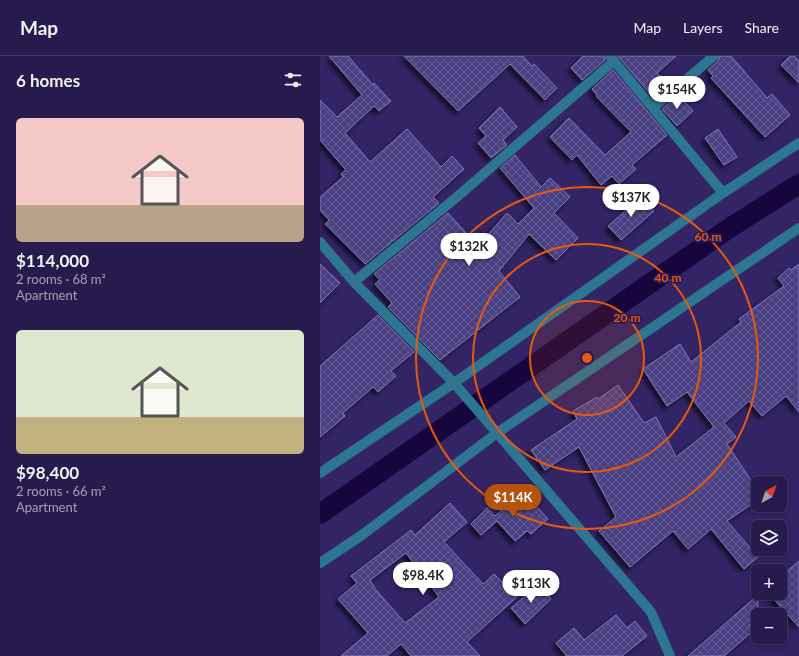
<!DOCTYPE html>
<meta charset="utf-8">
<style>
body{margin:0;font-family:Lato,sans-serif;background:#2e2453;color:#f1f3f6;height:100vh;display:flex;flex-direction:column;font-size:15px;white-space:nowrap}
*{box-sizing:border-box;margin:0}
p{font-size:13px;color:#a4a1b5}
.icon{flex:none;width:22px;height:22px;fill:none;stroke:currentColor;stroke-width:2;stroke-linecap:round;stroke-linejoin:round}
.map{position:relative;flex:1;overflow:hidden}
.panel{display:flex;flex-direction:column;background:#261b4c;width:320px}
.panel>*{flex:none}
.needle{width:26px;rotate:40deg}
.controls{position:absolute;left:431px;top:420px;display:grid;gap:8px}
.controls a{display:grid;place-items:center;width:36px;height:36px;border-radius:6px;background:#261b4c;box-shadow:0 2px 6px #0003,0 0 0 1px #423964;font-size:20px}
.price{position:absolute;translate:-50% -34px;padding:0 9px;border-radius:14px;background:#fff;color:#222;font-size:13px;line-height:26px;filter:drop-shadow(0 1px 2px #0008)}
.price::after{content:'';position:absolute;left:50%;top:24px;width:12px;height:9px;margin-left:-6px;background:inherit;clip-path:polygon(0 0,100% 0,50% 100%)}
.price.current{background:#b45309;color:#fff}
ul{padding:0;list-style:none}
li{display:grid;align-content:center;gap:8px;height:212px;padding:0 16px}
li span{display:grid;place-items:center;height:124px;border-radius:6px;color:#555}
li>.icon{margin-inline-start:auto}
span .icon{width:72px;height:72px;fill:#fffc;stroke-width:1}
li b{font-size:17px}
h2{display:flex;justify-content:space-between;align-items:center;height:48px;padding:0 16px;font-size:17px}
header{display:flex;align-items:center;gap:24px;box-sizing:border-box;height:56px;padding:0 20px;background:#261b4c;border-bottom:1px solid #423964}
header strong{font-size:19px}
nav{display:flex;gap:22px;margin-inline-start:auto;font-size:14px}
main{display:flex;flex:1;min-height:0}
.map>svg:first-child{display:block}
</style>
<header>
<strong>Map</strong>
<nav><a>Map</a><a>Layers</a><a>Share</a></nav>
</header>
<main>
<section class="panel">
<h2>6 homes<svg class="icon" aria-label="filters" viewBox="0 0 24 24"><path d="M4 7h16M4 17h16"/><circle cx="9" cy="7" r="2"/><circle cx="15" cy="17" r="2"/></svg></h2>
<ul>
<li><span style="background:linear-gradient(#f6c9c9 70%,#b9a48a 0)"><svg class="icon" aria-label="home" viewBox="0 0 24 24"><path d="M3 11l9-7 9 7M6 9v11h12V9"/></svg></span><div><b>$114,000</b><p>2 rooms · 68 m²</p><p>Apartment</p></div></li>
<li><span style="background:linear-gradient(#dfe7d0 70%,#c2b280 0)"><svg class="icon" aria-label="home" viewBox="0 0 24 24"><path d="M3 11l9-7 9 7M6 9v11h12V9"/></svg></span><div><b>$98,400</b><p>2 rooms · 66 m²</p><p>Apartment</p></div></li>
</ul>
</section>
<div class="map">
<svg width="479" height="600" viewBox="0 0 479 600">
<defs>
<pattern id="building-cross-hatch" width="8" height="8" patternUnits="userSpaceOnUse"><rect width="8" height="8" fill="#4a3f82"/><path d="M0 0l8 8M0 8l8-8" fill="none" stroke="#645a95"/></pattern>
<filter id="shadow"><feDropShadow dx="-3.5" dy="3.5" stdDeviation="2" flood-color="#0009"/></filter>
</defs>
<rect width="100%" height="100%" fill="#322465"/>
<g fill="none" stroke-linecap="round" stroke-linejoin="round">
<path stroke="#17053e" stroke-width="20" d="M0,458L408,173L479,128"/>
</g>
<path fill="url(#building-cross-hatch)" stroke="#8077c0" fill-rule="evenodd" filter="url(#shadow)" d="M9,0H28L53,29L54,27L71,45L59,55L54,50L25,77L50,106L87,73L121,111L132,100L144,113L113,141L119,147L45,208L5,168L9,164L0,154V141L23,121L21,118L26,114L0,84V44L17,61L42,39Z
M84,0H203L212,10L214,8L237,32L225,44L190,8L138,55Z
M263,0H284L285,4L262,24L251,12Z
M298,0H356L337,17L349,30L334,43Z
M400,0H411L447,42L452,38L470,59L445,81L391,22L393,20L388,14L398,5Z
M470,0H474L479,5V27L461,9Z
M293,14L347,79L312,109L316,113L299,128L292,120L281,129L257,99L252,104L230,81L249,62L285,99L311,76L276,40L277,39L272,33Z
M358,39L373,55L357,70L342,53Z
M180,51L197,71L183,84L187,89L171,102L158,87L166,80L159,72Z
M398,73L417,101L404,109L385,82Z
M195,99L221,131L230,122L250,141L234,157L258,182L236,204L209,178L179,215L200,241L120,304L68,251L72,247L55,228L60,224L54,218L128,157L158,190L187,157L198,168L214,152L180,112Z
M321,141L334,155L301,184L288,170Z
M0,208L20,227L0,247Z
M479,208V356L466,340L442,360L429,345L404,367L416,381L407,388L438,435V444L407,465L438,501L424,513L391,473L368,493L353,475L310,511L279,475L296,461L259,391L225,414L211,394L257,363L253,355L277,341L278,343L298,329L324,367L336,361L356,401L394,371L367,336L347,350L323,313L360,288L371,306L421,266L419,263L464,230L458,222L469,212L471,214Z
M58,259L94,296L71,315L76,320L58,336L53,331L23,357L25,360L0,381V310Z
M203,436L228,463L211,478L207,475L195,485L177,465L161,479L151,468L167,452L175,460Z
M130,447L147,466L124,486L163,528L174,518L197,541L147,586L160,600H91L81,588L67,600H21L48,577L18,543L37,527L31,520L91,474L95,479ZM86,497L119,541L85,567L56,534L50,524Z
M479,505V571L448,537H460V521Z
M218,529L231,543L205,568L191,552Z
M438,539V562L429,569L433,575L404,600H368Z
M296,559L307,572L315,565L327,580L302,600H245L246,599L236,587L254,572L264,584Z"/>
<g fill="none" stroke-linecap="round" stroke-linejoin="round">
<path stroke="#2e7591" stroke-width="10" d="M290,0L403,137
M333,52L394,0
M0,186L34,226L134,327L331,556L350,600
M34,226L138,140L294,5
M0,417L134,327L403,137L479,87
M0,507L42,479L177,377L479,172"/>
</g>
<circle cx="267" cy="302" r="57" fill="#e8590c" fill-opacity=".12"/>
<g fill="none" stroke="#e8590c" stroke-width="2">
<circle cx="267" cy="302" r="57"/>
<circle cx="267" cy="302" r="114"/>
<circle cx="267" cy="302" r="171"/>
</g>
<circle cx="267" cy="302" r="6" fill="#e8590c" stroke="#281959" stroke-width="2"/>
<g font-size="12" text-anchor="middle" font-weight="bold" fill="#e8590c" stroke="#281959" stroke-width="3.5" stroke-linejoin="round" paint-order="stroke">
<text x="388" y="185">60 m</text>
<text x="348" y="226">40 m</text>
<text x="307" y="266">20 m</text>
</g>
</svg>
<div class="controls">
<a><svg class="needle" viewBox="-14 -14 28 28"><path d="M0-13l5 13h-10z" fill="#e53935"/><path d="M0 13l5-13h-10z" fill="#a4a1b5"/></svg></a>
<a><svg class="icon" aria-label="layers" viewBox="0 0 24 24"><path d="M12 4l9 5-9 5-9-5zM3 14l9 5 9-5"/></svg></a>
<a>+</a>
<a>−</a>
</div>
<b class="price" style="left:357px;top:54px">$154K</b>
<b class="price" style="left:311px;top:162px">$137K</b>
<b class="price" style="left:149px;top:211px">$132K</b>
<b class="price current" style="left:193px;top:462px">$114K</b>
<b class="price" style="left:103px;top:540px">$98.4K</b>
<b class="price" style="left:211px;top:548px">$113K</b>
</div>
</main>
